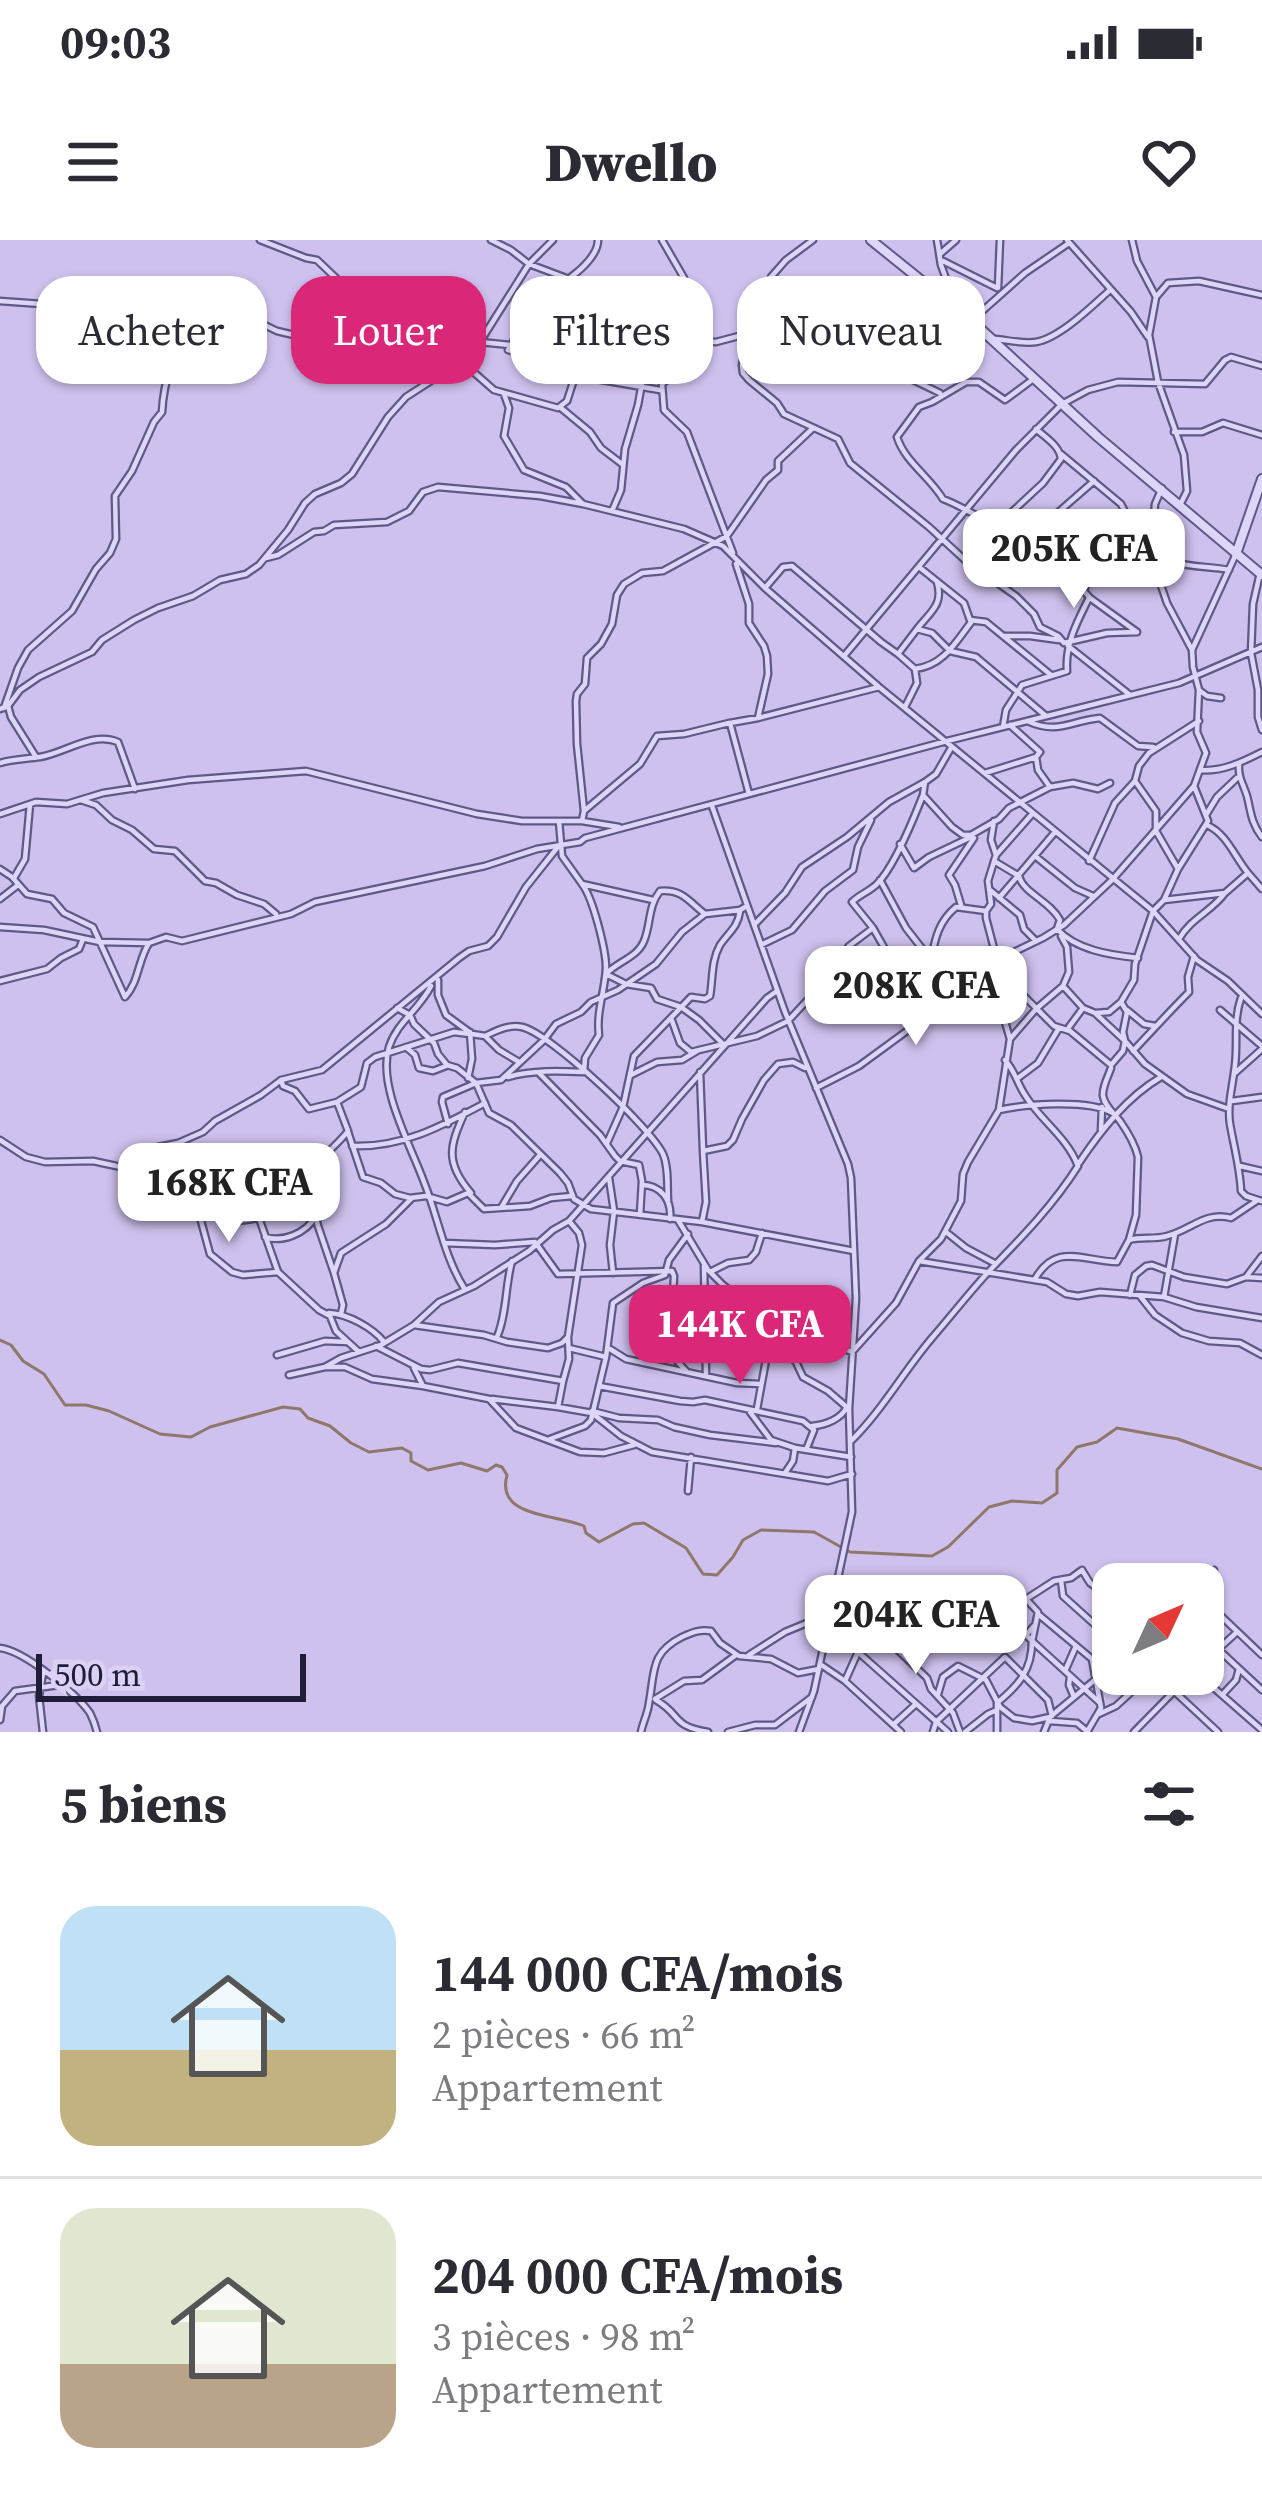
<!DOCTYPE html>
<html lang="fr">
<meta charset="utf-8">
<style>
body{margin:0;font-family:"Source Serif 4",serif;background:#f7f7f7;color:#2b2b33;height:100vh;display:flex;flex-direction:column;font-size:45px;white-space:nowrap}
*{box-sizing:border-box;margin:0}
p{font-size:39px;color:#7c7c81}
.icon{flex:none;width:66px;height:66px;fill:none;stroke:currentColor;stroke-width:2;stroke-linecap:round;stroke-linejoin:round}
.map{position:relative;height:1492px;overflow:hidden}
.sheet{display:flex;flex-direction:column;background:#fff;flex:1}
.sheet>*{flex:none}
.top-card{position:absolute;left:36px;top:36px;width:1191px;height:108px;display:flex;gap:24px}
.needle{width:78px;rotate:46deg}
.fabs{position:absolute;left:1092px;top:1323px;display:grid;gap:24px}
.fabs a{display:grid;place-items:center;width:132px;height:132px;border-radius:24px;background:#fff;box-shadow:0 3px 9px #0004;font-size:60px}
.scale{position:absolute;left:36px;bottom:30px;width:270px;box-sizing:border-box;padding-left:12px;border:6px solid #1f1d37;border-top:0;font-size:33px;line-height:42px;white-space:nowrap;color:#1f1d37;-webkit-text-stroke:9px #dcd1f5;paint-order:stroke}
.price{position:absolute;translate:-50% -102px;padding:0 27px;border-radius:24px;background:#fff;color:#222;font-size:39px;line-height:78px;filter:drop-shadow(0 3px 6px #0008)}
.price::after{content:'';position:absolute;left:50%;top:72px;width:36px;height:27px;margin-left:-18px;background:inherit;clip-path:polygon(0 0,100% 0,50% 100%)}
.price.on{background:#db2777;color:#fff}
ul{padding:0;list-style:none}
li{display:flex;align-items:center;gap:36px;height:300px;padding:0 60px}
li+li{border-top:3px solid #e1e1e2}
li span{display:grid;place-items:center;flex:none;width:336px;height:240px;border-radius:36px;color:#555}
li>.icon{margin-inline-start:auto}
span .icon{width:144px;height:144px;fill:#fffc;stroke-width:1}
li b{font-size:51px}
h2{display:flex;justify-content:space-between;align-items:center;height:144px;padding:0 60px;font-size:51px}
.pill{padding:0 42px;border-radius:36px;background:#fff;box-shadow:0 3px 9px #0004;font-size:42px;line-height:108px}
.pill.on{background:#db2777;color:#fff}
.status{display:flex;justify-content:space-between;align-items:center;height:84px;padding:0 60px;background:#fff;direction:ltr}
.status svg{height:33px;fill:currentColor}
header{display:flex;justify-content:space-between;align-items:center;height:156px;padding:0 60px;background:#fff;font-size:54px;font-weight:800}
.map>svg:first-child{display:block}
</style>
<div class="status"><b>09:03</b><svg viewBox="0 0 49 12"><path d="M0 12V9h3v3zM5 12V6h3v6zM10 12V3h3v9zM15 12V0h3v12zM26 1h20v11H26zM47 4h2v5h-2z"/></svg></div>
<header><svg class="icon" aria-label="menu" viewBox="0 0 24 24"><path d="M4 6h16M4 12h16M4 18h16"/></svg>Dwello<svg class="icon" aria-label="heart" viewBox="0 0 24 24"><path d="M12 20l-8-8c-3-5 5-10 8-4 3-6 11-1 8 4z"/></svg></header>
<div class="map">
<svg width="1262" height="1492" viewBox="0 0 1262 1492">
<rect width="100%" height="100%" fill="#cfc1ee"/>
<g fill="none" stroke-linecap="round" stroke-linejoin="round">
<path stroke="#8e776b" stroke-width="3" d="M0,1100L11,1105L23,1121L44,1134L65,1165H86L109,1171L160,1194L191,1197L210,1187L283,1167L300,1169L308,1178L330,1186L351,1203L369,1212L402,1208L411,1213V1221L428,1230L461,1223L487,1231L496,1225L502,1227L507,1235C495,1278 557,1274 584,1286L586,1293L599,1302L633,1284L644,1283L686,1308L703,1334L717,1335L733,1317L743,1300L761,1290L814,1292L850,1312L932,1316L948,1307L989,1267L1012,1261L1042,1263L1057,1253V1230L1077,1207L1097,1202L1117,1188L1178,1199L1262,1229"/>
<defs>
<path id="minor" d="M260,0L306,18L317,20L360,61L400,81L425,98L447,104L480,102L510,105H562L652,98L716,102L773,87L829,85L855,75L906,77L950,87H966L974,83L979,74L1025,33L1069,3
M491,0L511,10L529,24L577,42L651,94L638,165L625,209L621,250L612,271
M662,0L684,38L676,64L674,134L662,144L664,170L687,192L733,313
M813,0L786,20L771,37L855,75
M937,0L941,25L953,58L951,65
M1067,0L1131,72L1148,97
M1132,0L1137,21L1156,57L1149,95L1158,142L1184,215L1187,251L1181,263
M940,14L956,0
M943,21L997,48
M563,37L526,70L518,94L508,110L568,126L596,139L660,150
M571,37C582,29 598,14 598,0
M998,48L1000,0
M1156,57L1168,43L1199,41L1262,55
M0,61L111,69L131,73L154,68L194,78L203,71L231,69L277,91L311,99L348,93L383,97L403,93L417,95
M844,80C864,86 906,83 910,111C912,122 909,129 913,140L940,153
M778,86L795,63V49
M748,97L742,125L743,133L749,140L777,163L784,174L838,199L850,223L929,287L966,321L1016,356L1034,374L1040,387L1058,396L1064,403L1107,393L1137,392
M995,99C1008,100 1023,104 1036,102C1060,98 1092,66 1110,50
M456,124L470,129L494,150L558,168L567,161L577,130L596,117L611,102
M1032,140L1005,160L979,142H966L932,162L919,167L897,197C905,222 929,236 943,259C963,266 979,280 999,284L1043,243L1061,219C1060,206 1045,197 1036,189
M504,154L509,168L504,196L524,230L566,247L583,264L684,289L723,306L765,348L879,447L1153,671L1197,720L1228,741L1262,774
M561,168L590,192L601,208L622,224
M1174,192H1202L1223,183L1262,195
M1061,214L1121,264L1124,270L1122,310
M1162,248L1155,264L1151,316L1167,363L1192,410
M993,286L995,296L1015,310L1020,318L1045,307L1090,358L1137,392
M1046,306L1054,276L1094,241
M266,318L278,315L314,292L324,291L334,285L387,282L409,271L423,252L438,247L540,256L583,264
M736,324L749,364V383L764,406L767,416L768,434L758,478
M919,327L964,363L970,380L986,382L1051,435
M1260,333L1253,364L1251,413L1258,450V477L1262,490
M937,342C944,365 930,372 917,389L932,393L950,411L976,417L1046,476
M765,348L783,327L792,326L881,402L898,414
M1084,350C1100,303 1133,308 1171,321C1190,328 1210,326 1229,330
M1005,396H1030L1059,400
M1068,406L1130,455
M844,416L1016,210L1062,164L1088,150L1118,142L1205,144L1225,120L1231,117L1262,126
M915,429L898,414L917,389
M1199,450L1207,456L1221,458
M8,466L11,477L36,517
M905,467L917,443L915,429C944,425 955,403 972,381
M4,468L18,428L28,410L72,371L96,329L110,313L116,299L115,256L132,231L154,182L162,172C163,148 176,93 194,78
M0,469L8,466L20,450L39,437L92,412L102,400L134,380L158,368L193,356L220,340L246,334L259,325L288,290L305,263L315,254L341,243L352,234L388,177L406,157L454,126L480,102L529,24L553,0
M1027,481C1059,495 1069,481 1100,478L1138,506L1153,507
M1003,487L1006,470L1022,445L1067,431C1065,404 1077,382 1089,358
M1036,517L1038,530L1050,547
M0,523C13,519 26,519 40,517C65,513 93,491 118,502L135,549
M1239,524C1238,538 1243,543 1247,556C1251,572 1251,583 1262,597
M1200,530C1222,532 1242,522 1262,512
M985,533L1036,517L1040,512L1010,485
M925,542L923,555L952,587L963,595H971L999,579L1009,568L1050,547L1073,543L1098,549L1110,543
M749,554L730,483L758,478L879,447
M81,560L96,565L112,580L132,590L154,609L175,611L205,641L216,643L237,655L264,664L276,674
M712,566L785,772L848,924L851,938L856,1058L849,1169L852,1272L814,1451L799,1492
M584,571L640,524L657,496L684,494L729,483
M0,574L36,562L67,564L103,553L188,540L306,531L477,574L522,581H582L619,587
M1206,575L1217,557L1237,538
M559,581L562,616L582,644L653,660
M582,581L584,571L577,504L576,461L577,454L585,444L587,418L601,404L612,384L617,355L624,344L642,333L663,331L727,296L766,240L778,230V221L812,189
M994,581L991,600L996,615
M1207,585C1227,594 1234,616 1248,633
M900,604L914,628L929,617L971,597
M1035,616L1075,648L1093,656
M994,621L1019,636C1023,653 1050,661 1060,680L1057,689C1076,710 1110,715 1138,718
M1089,621L1115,563L1135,541L1139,526L1149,513L1199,481
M0,629L12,637L27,654L52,659L64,673L93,687L125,757
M1178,629L1208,581L1194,546L1206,513L1197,492L1199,450L1193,427L1192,410L1236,314
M14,638L25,619L30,564
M880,640L906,688L931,720
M990,650L1020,675L1024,689L1036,701
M999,658L1055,592
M0,659L18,645
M1164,660L1225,653L1248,633L1262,649
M961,665L955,645L949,635L974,598
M754,685L785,653L802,627L847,597L889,562L925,542L936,534L951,508
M0,687L44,690L100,702L149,703L166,697L182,701L291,674L315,662L485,626L537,609L580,602L585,598L947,501L1179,443L1262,407
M873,688L890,718L913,720L925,714
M1179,699C1191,678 1211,672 1225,653
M761,705L792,690L825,651L853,630L858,607L871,580
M997,720L986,678V671L991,664L988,641L996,615L1033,573
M438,740V755L446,775L472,794L485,796L499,810L519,822
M973,740L993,744L1011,743L1054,786L1070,791L1111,825L1123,811L1125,801L1096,774
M0,741L47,729L61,718L79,709L83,699
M994,744L1010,799
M431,746C419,770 397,782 389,807C377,846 411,906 424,942C438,977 444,1016 464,1048
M1063,746L1083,768L1095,773L1109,772L1121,762L1134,740L1135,724L1153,671L1164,660L1178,629L1156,591V571L1135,541
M955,754L931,720C935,698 939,681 956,667L986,671
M125,757C139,742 138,720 149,703
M1241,758C1233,781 1238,802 1235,825C1233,845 1227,864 1230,884C1234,907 1240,928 1241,951L1246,956L1258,960
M1121,762L1127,772L1123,792L1125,801L1145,824L1187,854L1229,869
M397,768L410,775L414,784L434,803L438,814L447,825L457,828L476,843L489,873L511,885L560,933L568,943L574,959L591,969L702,982L706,962L703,911L727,906L733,900L742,879L764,840L778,824L793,822L805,828
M1127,770L1144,784L1155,786
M1220,770L1262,806
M671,778L680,803L691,812L757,796L788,781L826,740L849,706L873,688L852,662C859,655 868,652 876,645C893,629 914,578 923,555
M1069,787L1083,768
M485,796C496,791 509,784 522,787C550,793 650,887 663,914C669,928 667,946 668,961
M723,804L699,780L681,767L657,759L651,748L626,744L606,734C618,721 637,718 644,701C651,684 648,666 660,651C683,649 689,662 705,674L740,670L747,666
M406,807L415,815L419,828L433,831L446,826
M1133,811C1152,791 1170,771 1189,752L1188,737L1194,716
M1111,828C1108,837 1102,847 1103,856C1105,867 1114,873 1120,881C1127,891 1135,904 1138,917L1136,975L1129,1000
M700,832L703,910
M1235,833L1262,809
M540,834L600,895L615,916L620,921L639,925L642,941L640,975
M631,835L657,822L682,820L697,811
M508,837C532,830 558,831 584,832L585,818L599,795C596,772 605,751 606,728C606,710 593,658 582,644
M468,838L472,819L470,792
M1018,838L1038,823L1059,788
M281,840L283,846L295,851L309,869L337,862
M816,848L859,826L956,755L997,720L1043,698L1064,685L1112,640L1194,546
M1232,861L1262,857
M999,870L1010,799L1036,769L1063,746L1069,732L1067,707L1061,696
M465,872C450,905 444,922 471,953
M448,884L442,862L443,857L476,843L501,840L544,800L556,784L581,772L591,762L618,750L656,724L682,692L705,674
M1101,890L1102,867
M348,892L363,937L381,943L395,954L410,958L426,956L447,962L468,953L484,969L530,966L551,958L572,956
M0,900L26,917L45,922L93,921L121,927L158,907L178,903L203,892L215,881L261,855L281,840L322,830L459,718L469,711L488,706L497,697L526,647L557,608
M178,903V913L197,966L210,1014L232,1032L243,1035L278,1032
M607,903L623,867L634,816L691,757L705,759L710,756C713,739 711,721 720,705C729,692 738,687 740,671
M352,906C402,908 442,886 485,863
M1079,923C1101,890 1127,857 1161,837
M1240,926L1262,931
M609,938L614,971L610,1005L613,1033
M642,945C661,945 672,960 670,979
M197,966L210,965L232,982L259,978L253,950L269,942L282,927L305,931
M501,968L517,941L540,915
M259,978L278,1032L319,1070L330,1076L336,1091L359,1112
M678,980L708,1030L723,1045L763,1075L770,1098L796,1122L803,1137L828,1151L849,1169
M702,982L854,1011
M946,992L966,1008L996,1024
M265,997C283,1003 306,993 315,977
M445,1003L495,1005L535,1002L558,1034L672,1031L674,1036L670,1113L686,1131
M919,1021L1047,1042L1066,1054L1078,1056L1100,1052L1164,1057L1196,1067L1262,1078
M704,1025L706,1133
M710,1032L728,1023L749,1020L756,1012L762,993
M334,1033L318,986L305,931C313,928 343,898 348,891L337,862L361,847L367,823L375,817L454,792L470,794
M1246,1037L1262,1016
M1035,1039C1056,1002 1082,1021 1117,1022L1129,1000C1142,996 1154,1000 1167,996C1191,990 1205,971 1231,978L1258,960L1262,961
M1130,1055L1135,1035L1146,1026L1152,1025L1184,1037L1227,1044L1246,1037L1262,1038
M1140,1056L1155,1075L1182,1093L1209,1101L1240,1103L1262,1115
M1164,1057L1175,994
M329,1073C348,1074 373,1088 384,1102
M341,1074L343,1065L334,1033L341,1013L386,984L412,958
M763,1075L775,1083L806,1088L832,1104L852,1112L896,1063L919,1021L941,999L961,961L963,934L968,922L999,870C1027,864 1088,859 1113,873
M414,1085L484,1095L507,1102L548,1108L562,1103L568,1097
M497,1097C507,1074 505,1046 512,1021
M376,1106L421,1129L430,1130L458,1123L563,1141L558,1167L592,1173L621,1196L652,1212L828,1241L852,1234
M610,1109L626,1119L737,1143L761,1144
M277,1115L325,1101L348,1102
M606,1117L613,1063L643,1043L665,1035L669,1020L688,994
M325,1127H345L372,1139L423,1146
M414,1128L423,1146L489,1159L516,1188L580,1212L604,1213L634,1205
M289,1135L325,1127L341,1118L381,1105L414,1085L439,1062L474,1046L529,1011L553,990L569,981L767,758L777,751
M563,1141L569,1119L568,1097L582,1005L579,993L569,981
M599,1146L680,1161L693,1162L705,1160L803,1181L814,1190L806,1210
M492,1159L558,1167
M757,1169L770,1098
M592,1171L619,1178L658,1180L674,1187L710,1195L776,1203
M750,1172L771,1200L795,1208
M812,1186C826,1185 841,1179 847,1167
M550,1199L585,1186L591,1180L606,1117L569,1108
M850,1202C882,1171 903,1132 932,1098C952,1075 972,1049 993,1027C1024,995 1054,964 1078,926C1067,897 1040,880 1025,855C1017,843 1015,831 1005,820
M785,1233L793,1221L795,1208L851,1217
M688,1251L691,1217
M1136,1338L1143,1344
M1061,1340L1063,1356L1113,1401
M1201,1344L1214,1330
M867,1370L871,1373L878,1390
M1038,1374L1092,1419L1101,1468L1087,1492
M1203,1384L1212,1375H1220L1262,1415
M863,1390L878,1391L927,1438L931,1449L953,1473L960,1492
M1032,1401L1038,1372L1026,1359L1054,1341L1071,1338L1082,1330L1090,1343L1113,1359
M1032,1401L1099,1462
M0,1408C23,1410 76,1453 90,1473C92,1477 96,1488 97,1492
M1219,1410L1262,1450
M858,1412L948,1492
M749,1415L785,1392L819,1378L832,1360
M1203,1423L1236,1393
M820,1424L845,1441L901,1492
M1065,1431L1076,1406
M43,1433L39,1456L43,1492
M1198,1434L1262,1490
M1070,1437L1069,1445L1074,1457
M845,1441L858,1412L867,1370
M1098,1443L1113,1432
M1175,1452L1218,1492
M938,1454L943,1437L958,1426L986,1440L1000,1467L1014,1478L1032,1481L1050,1477
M1223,1454L1236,1440L1239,1429
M655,1459L684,1441L702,1440L736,1415
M656,1460C682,1475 671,1486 708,1492
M1099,1474L1116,1466L1151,1434
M0,1480L2,1466L15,1451L59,1445
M1050,1481L1077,1483L1088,1492
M894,1484L916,1464
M641,1492C643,1482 648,1473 649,1463C655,1431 650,1413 682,1397C693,1392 701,1389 711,1391L720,1403L739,1416L771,1419L798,1433L819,1429
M728,1492L755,1485H775L812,1457
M933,1492L936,1482L1005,1417L1048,1460L1052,1476
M965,1492L988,1474L997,1470
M997,1492V1463C1019,1445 1032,1430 1032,1401L1026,1395L1034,1386
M1044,1492L1050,1477L1096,1439L1101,1430L1113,1425
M1134,1492L1191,1434"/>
<path id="tertiary" d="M871,0L974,83L1098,197L1262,335
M1236,314L1262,239"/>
</defs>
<use href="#minor" stroke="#5f5987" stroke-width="9"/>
<use href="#tertiary" stroke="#5f5987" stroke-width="12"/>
<use href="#minor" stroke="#dfd5f9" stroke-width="4.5"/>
<use href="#tertiary" stroke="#dfd5f9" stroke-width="8"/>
</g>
</svg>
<div class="fabs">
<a><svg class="needle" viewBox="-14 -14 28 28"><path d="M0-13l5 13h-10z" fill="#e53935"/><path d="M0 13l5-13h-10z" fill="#7c7c81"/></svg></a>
</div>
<div class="scale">500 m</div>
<b class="price" style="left:1074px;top:371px">205K CFA</b>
<b class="price" style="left:916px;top:808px">208K CFA</b>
<b class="price" style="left:229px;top:1005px">168K CFA</b>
<b class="price on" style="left:740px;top:1147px">144K CFA</b>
<b class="price" style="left:916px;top:1437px">204K CFA</b>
<div class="top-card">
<a class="pill">Acheter</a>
<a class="pill on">Louer</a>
<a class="pill">Filtres</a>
<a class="pill">Nouveau</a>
</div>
</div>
<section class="sheet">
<h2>5 biens<svg class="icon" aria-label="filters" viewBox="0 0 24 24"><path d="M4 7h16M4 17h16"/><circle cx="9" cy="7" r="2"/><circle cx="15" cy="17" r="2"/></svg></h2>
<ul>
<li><span style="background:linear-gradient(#bfe0f5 60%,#c2b280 0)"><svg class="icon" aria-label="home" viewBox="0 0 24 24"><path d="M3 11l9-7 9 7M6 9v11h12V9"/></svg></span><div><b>144 000 CFA/mois</b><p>2 pièces · 66 m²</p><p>Appartement</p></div></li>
<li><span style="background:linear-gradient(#dfe7d0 65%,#b9a48a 0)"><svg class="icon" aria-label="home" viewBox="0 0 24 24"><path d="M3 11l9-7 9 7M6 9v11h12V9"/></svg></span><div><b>204 000 CFA/mois</b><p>3 pièces · 98 m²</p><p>Appartement</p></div></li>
</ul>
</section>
